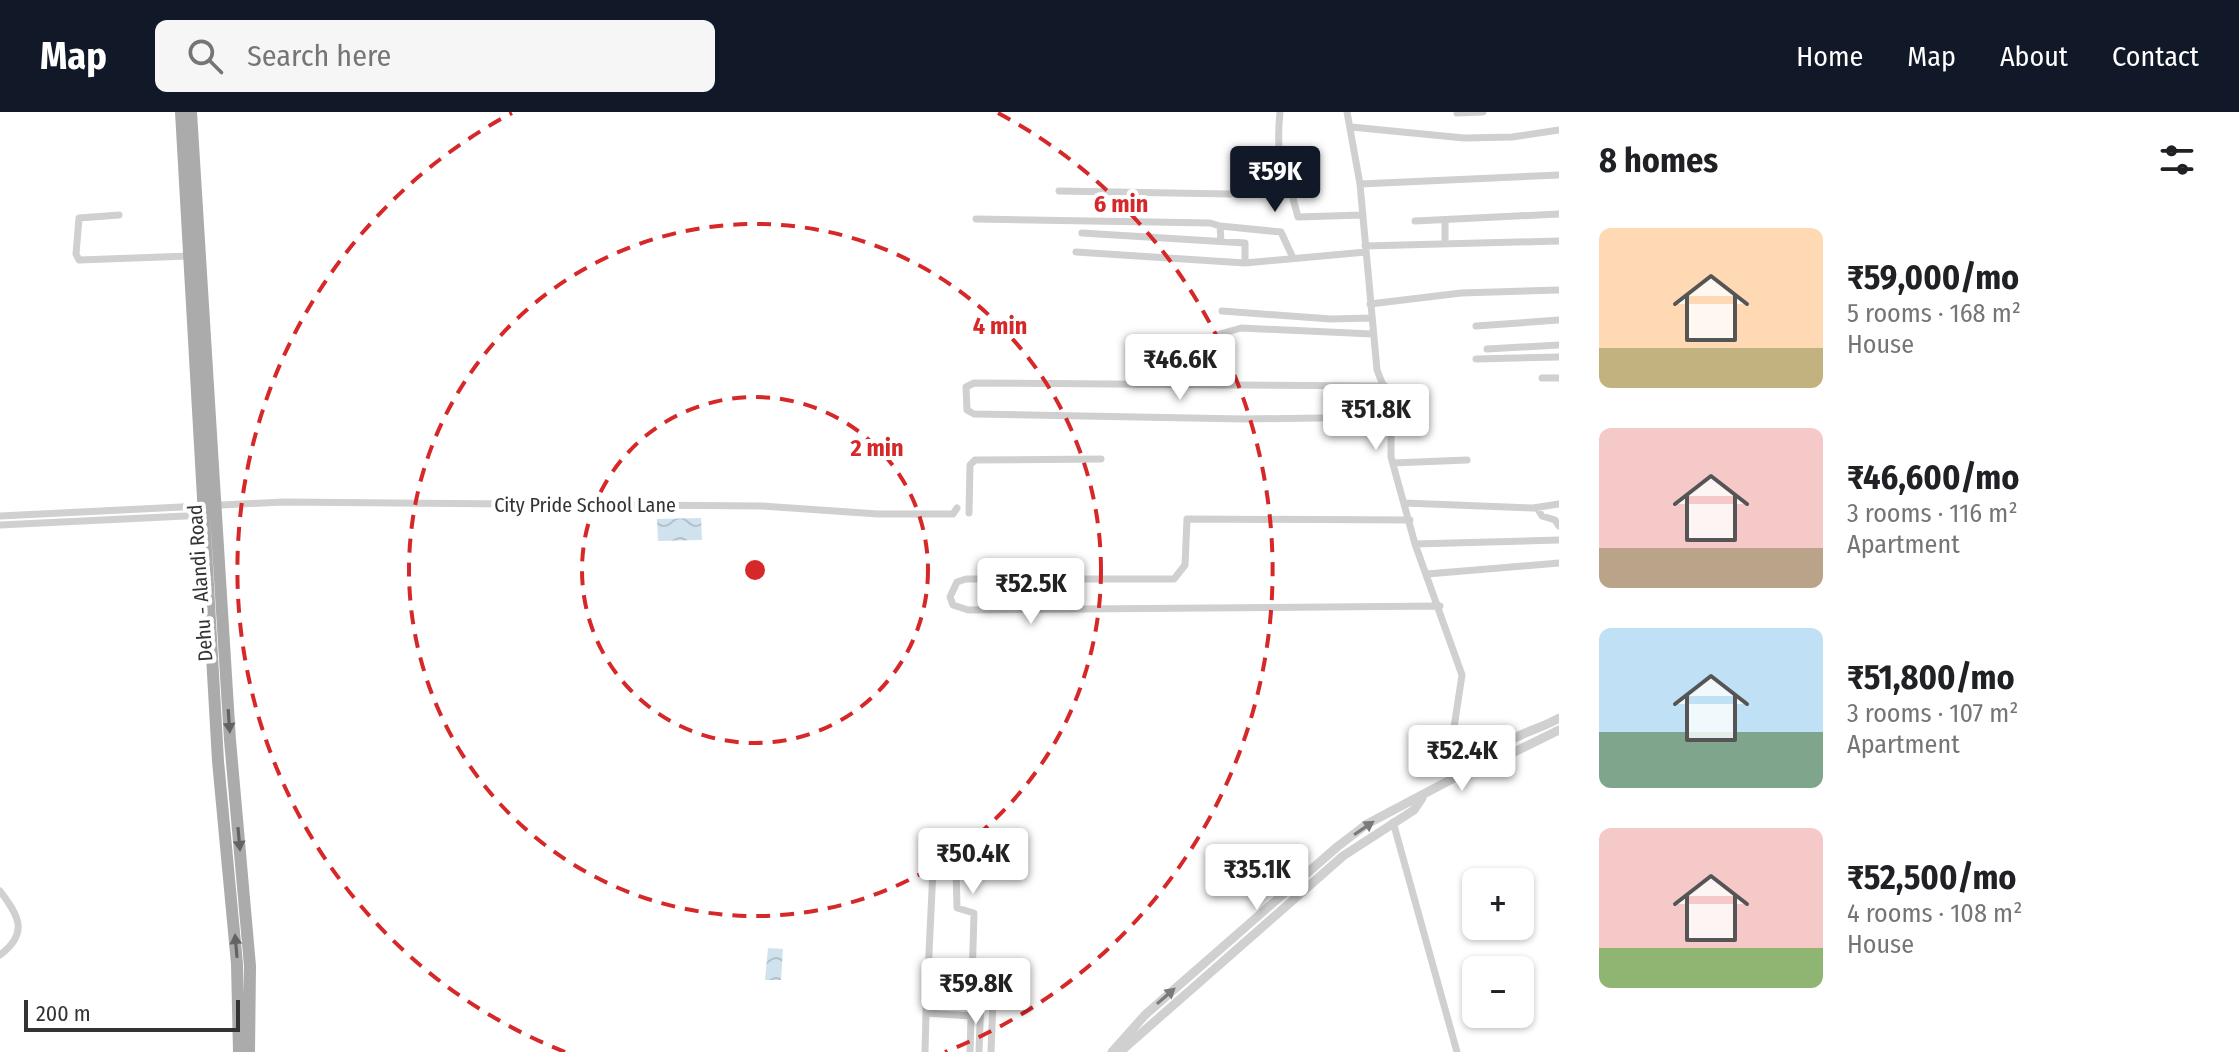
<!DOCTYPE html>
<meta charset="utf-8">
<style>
body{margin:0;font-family:"Fira Sans Condensed",sans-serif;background:#f6f6f6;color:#202124;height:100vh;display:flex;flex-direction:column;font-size:30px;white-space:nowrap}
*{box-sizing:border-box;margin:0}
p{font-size:26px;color:#757577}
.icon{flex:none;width:44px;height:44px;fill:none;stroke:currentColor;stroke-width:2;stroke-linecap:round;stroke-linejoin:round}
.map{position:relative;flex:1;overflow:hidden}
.details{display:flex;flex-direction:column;background:#fff;width:680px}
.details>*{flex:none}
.buttons{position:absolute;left:1462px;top:756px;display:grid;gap:16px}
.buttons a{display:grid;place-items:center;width:72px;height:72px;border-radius:12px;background:#fff;box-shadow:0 2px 6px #0004;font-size:40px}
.scale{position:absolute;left:24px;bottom:20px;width:216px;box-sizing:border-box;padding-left:8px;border:4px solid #333;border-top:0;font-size:22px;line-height:28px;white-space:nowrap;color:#333;-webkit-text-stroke:6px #fff;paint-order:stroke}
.price{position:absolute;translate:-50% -68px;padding:0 18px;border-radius:8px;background:#fff;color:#222;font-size:26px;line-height:52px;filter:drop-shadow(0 2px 4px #0008)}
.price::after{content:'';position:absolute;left:50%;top:48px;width:24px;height:18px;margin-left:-12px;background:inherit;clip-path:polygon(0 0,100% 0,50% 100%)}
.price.selected{background:#111827;color:#fff}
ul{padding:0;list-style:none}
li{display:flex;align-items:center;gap:24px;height:200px;padding:0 40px}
li span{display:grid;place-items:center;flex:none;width:224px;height:160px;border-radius:12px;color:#555}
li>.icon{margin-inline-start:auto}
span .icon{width:96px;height:96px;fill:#fffc;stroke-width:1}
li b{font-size:34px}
h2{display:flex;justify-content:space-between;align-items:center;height:96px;padding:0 40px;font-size:34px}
header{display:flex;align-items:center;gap:48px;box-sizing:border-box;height:112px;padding:0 40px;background:#111827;color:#fff}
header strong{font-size:38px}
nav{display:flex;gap:44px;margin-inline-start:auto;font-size:28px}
.search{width:560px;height:72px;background:#f6f6f6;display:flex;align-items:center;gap:20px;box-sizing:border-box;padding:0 28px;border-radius:12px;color:#757577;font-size:30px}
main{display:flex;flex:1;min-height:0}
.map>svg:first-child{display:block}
</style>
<header>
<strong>Map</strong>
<div class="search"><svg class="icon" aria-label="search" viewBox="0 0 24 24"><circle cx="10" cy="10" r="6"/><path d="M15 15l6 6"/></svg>Search here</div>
<nav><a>Home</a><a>Map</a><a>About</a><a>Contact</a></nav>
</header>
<main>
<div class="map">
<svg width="1559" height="940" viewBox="0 0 1559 940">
<defs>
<pattern id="water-waves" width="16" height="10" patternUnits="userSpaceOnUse" patternTransform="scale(2)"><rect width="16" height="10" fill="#cfe2ee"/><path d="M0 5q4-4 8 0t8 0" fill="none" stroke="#b2c2cd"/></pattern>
</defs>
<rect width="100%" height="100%" fill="#fff"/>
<path fill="url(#water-waves)" d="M701,406L702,428L658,429L657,407Z
M768,836L783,837L781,868H765Z"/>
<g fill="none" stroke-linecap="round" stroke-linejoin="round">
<path stroke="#d0d0d0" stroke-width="7" d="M1280,0C1277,29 1278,57 1292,83
M1347,0L1360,72L1377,258L1391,293V345L1415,432L1462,563L1451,635L1455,666
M1457,1L1483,0
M1351,15L1464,26L1512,25L1559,18
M1360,72L1559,63
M1059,79L1292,83L1298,105L1362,103
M119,103L79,106L76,142L79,148L189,144
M976,107L1210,111L1220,114L1221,129
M1415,109L1559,102
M1445,109V131
M1220,114L1281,120L1293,146
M1365,134L1559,129
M1076,140L1245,151V131L1082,121
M1245,151L1366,140
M1370,192L1461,181L1559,178
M1222,199L1331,207L1371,206
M1476,214L1559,208
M1220,222L1241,216L1372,222
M1487,237L1559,233
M1476,247L1559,245
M1542,266H1559
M1385,274L974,271L966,275L967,298L974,302L1244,307L1390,305
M1393,351L1467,348
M1404,391L1533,396L1559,392
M1537,396L1542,404L1555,408L1559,414
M969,401L970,353L975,348L1101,347
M0,404L283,390L761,394L878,402H953L957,396
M1410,408L1187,407L1185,453L1174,467H966L957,470L950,485L953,493L968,498L1440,494
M0,413L206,403
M1415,432L1559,428
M1427,462L1559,451
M1393,710L1457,940
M0,779C19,804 29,821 0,843
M926,901V884
M925,940L926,901L971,904
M970,940L974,801L957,796L956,756L936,754L933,757L928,862L931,866L973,873
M979,940L981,885L993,888L991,940"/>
<path stroke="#d0d0d0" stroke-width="9" d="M1488,648C1501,625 1537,619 1559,606
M1112,940L1145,903L1337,735L1367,712L1488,648H1498L1559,618
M1120,940L1343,744L1414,698L1422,686"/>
<path stroke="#ababab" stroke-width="12" d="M181,0L218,649L237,852L239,940
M191,0L230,628L250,854L249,940"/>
</g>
<defs><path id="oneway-solid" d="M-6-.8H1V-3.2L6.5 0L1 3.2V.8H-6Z" transform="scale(2)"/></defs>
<g fill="#636363">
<use href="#oneway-solid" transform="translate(229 609) rotate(86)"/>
<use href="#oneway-solid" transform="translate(239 727) rotate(85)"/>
<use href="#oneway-solid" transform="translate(236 834) rotate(-95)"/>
</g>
<g fill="#7a7a7a">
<use href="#oneway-solid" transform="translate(1364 716) rotate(-34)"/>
<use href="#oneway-solid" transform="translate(1166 884) rotate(-41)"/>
</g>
<g fill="none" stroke="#d62828" stroke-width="4" stroke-dasharray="14 10">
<circle cx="755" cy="458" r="173"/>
<circle cx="755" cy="458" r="346"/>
<path d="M565 940A518 518 0 0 1 512 1M998 1A518 518 0 0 1 945 940"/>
</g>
<g text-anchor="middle" stroke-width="8" stroke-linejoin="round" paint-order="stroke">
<g font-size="20" fill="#333" stroke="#fff">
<text x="585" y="400">City Pride School Lane</text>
<text transform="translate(200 471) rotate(-94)" y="7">Dehu - Alandi Road</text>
</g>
</g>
<circle cx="755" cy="458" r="12" fill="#d62828" stroke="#fff" stroke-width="4"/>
<g font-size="24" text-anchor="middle" font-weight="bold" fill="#d62828" stroke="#fff" stroke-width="8" stroke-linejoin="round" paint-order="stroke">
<text x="1121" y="100">6 min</text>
<text x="1000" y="222">4 min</text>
<text x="877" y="344">2 min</text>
</g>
</svg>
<div class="buttons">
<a>+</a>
<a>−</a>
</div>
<div class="scale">200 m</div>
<b class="price selected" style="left:1275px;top:102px">₹59K</b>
<b class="price" style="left:1180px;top:290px">₹46.6K</b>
<b class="price" style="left:1376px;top:340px">₹51.8K</b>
<b class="price" style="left:1031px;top:514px">₹52.5K</b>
<b class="price" style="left:1462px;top:681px">₹52.4K</b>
<b class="price" style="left:973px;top:784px">₹50.4K</b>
<b class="price" style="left:1257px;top:800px">₹35.1K</b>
<b class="price" style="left:976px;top:914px">₹59.8K</b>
</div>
<section class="details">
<h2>8 homes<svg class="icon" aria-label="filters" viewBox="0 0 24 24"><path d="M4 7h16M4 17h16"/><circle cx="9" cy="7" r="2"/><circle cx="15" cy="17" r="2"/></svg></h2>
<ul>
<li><span style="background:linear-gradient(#ffd9b3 75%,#c2b280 0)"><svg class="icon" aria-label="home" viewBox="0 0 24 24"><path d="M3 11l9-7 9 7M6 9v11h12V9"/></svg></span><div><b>₹59,000/mo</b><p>5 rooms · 168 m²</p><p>House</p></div></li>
<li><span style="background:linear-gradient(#f6c9c9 75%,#b9a48a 0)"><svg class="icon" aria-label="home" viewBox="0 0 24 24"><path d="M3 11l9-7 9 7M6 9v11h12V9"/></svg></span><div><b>₹46,600/mo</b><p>3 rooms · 116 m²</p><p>Apartment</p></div></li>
<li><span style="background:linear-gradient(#bfe0f5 65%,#7fa58c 0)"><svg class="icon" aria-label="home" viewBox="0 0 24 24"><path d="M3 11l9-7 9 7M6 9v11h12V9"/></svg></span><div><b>₹51,800/mo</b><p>3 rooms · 107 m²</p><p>Apartment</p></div></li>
<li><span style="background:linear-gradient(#f6c9c9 75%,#8fb573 0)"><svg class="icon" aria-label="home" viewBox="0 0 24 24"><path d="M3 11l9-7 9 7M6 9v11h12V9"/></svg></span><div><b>₹52,500/mo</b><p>4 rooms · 108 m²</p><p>House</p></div></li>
</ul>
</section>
</main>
